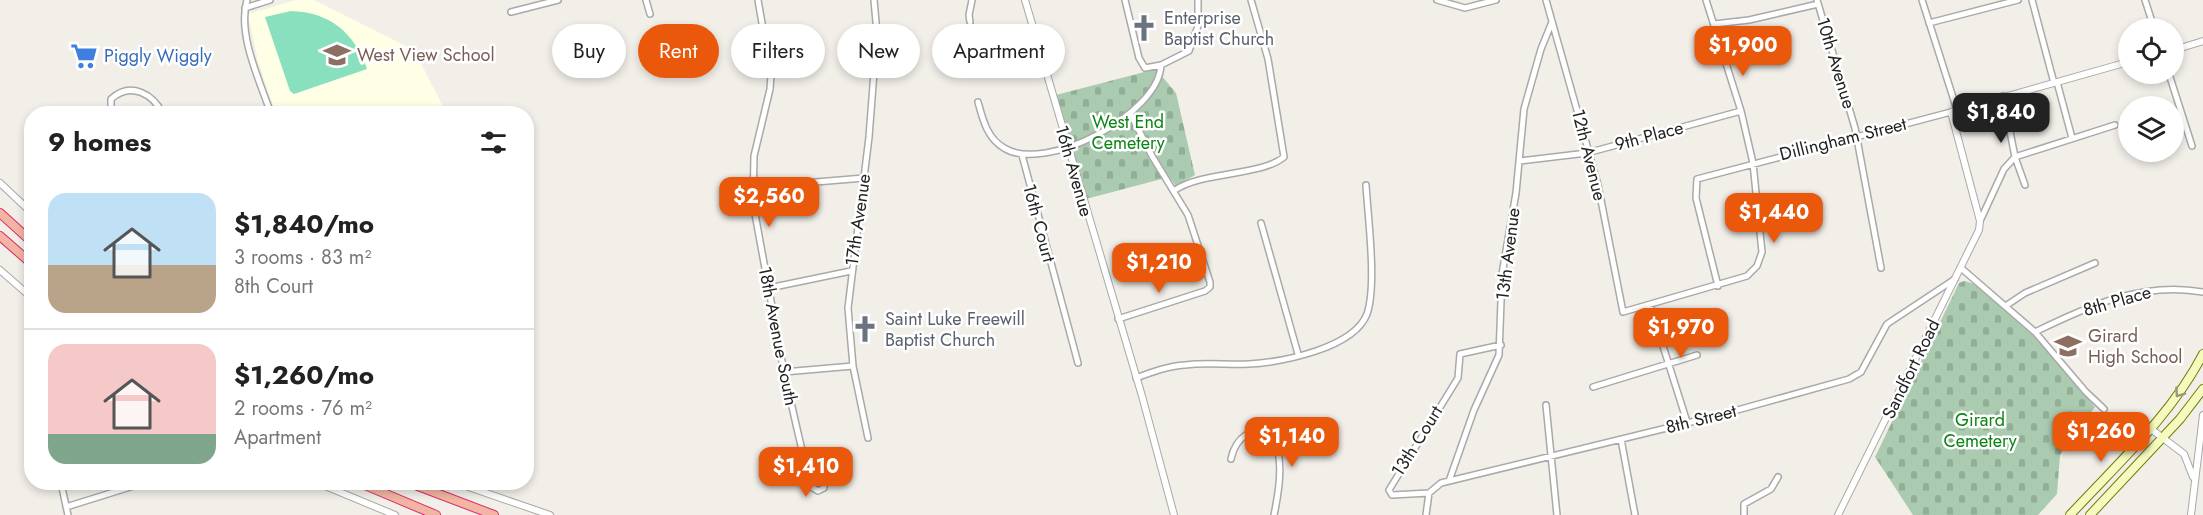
<!DOCTYPE html>
<meta charset="utf-8">
<style>
body{margin:0;font-family:Jost,sans-serif;background:#f2f2f2;color:#222;height:100vh;display:flex;flex-direction:column;font-size:22px;white-space:nowrap}
*{box-sizing:border-box;margin:0}
p{font-size:20px;color:#767676}
.icon{flex:none;width:33px;height:33px;fill:none;stroke:currentColor;stroke-width:2;stroke-linecap:round;stroke-linejoin:round}
.map{position:relative;flex:1;overflow:hidden}
.details{position:absolute;left:24px;top:106px;width:510px;height:384px;display:flex;flex-direction:column;background:#fff;border-radius:24px;box-shadow:0 3px 9px #0003}
.details>*{flex:none}
.guide{position:absolute;left:552px;top:24px;width:570px;height:54px;display:flex;gap:12px}
.buttons{position:absolute;left:2118px;top:18px;display:grid;gap:12px}
.buttons a{display:grid;place-items:center;width:66px;height:66px;border-radius:50%;background:#fff;box-shadow:0 3px 9px #0003;font-size:30px}
.price{position:absolute;translate:-50% -51px;padding:0 14px;border-radius:12px;background:#ea580c;color:#fff;font-size:20px;line-height:39px;filter:drop-shadow(0 2px 3px #0008)}
.price::after{content:'';position:absolute;left:50%;top:36px;width:18px;height:14px;margin-left:-9px;background:inherit;clip-path:polygon(0 0,100% 0,50% 100%)}
.price.active{background:#222;color:#fff}
ul{padding:0;list-style:none}
li{display:flex;align-items:center;gap:18px;height:150px;padding:0 24px}
li+li{border-top:2px solid #e0e0e0}
li span{display:grid;place-items:center;flex:none;width:168px;height:120px;border-radius:18px;color:#555}
li>.icon{margin-inline-start:auto}
span .icon{width:72px;height:72px;fill:#fffc;stroke-width:1}
li b{font-size:26px}
h2{display:flex;justify-content:space-between;align-items:center;height:72px;padding:0 24px;font-size:26px}
.tag{padding:0 21px;border-radius:27px;background:#fff;box-shadow:0 3px 9px #0003;font-size:21px;line-height:54px}
.tag.active{background:#ea580c;color:#fff}
.map>svg:first-child{display:block}
</style>
<div class="map">
<svg width="2203" height="515" viewBox="0 0 2203 515">
<defs>
<pattern id="cemetery-stones" width="16" height="16" patternUnits="userSpaceOnUse" patternTransform="scale(1.5)"><rect width="16" height="16" fill="#aacbaf"/><path d="M2 7V4a2 2 0 0 1 4 0v3zM10 15v-3a2 2 0 0 1 4 0v3z" fill="#92ae96"/></pattern>
</defs>
<rect width="100%" height="100%" fill="#f2efe9"/>
<path fill="#ffffe5" d="M296,0H314L414,50L447,114H276L258,61L248,14Z"/>
<path fill="url(#cemetery-stones)" d="M1156,69L1176,93L1195,175L1176,186L1169,177L1086,199L1056,95Z
M1964,281C1999,286 2071,378 2095,407L2060,455L2057,494L2038,515H1913L1875,457L1959,283Z"/>
<path fill="#88e0be" d="M291,11C329,12 354,32 367,69L294,94L290,91L265,17Z"/>
<g fill="none" stroke-linecap="round" stroke-linejoin="round">
<defs>
<path id="minor" d="M247,0C237,35 260,81 271,114
M646,0L650,14
M758,0L771,75L770,89L754,156L753,203L784,372L804,459
M1125,0L1139,58L1145,68L1161,65L1189,51L1198,26V0
M1437,0L1465,8L1496,0
M1546,0L1598,185L1623,312L1747,276L1757,266L1762,252L1753,163L1741,111L1706,0
M1817,0L1855,128L1881,268
M1922,0L1957,110
M2032,0L2054,83
M2145,0L2154,28
M245,8L270,0
M511,12L558,0
M970,22L969,15L972,0
M1929,23L2018,0
M1714,24L1749,20L1818,4
M2169,74L2192,146
M2057,82L2072,138
M2003,96L2015,157L2025,185
M978,102C983,120 987,138 1004,148C1046,174 1159,114 1161,65
M111,114V99C131,81 153,94 163,114
M1022,155L1078,363
M1519,161L1587,153L1741,111
M1175,190C1204,171 1261,176 1284,157L1268,59L1251,0
M753,194L804,183L864,178
M1980,221L2004,169L2015,157L2115,125
M1261,223L1298,354
M1961,268L2035,332L2086,392L2104,409
M1718,286L1696,198L1697,179L1951,112
M769,288L851,271
M1650,305L1687,422
M2007,305L2025,293L2095,263
M1118,319L1205,291L1210,287V282L1188,215L1152,156L1130,113
M2035,332C2088,306 2143,281 2203,292
M784,372L853,366
M1136,378C1152,372 1168,366 1185,365C1206,362 1228,365 1249,364C1283,362 1354,348 1367,314C1377,285 1368,218 1366,185
M1593,387L1697,355
M1546,405L1557,515
M1272,422C1282,460 1282,477 1274,515
M868,438L853,366L848,308L869,137L877,33L874,0
M1621,439L1635,515
M804,459C816,466 825,474 824,488L818,491L813,488Z
M1231,459C1236,435 1251,430 1274,427
M1449,481L1474,410L1499,355L1502,274L1516,193L1524,109L1541,49L1552,22
M61,483L68,515
M1429,493L1392,495L1389,490L1458,378L1460,354L1501,345
M66,507L143,483
M1426,515L1429,493L1441,483L1716,416L1849,379L1861,372L1887,324L1955,279
M1744,515V504L1771,489L1778,477"/>
<path id="tertiary" d="M1025,0L1142,396L1174,515
M2174,50L2203,41
M0,183L32,213
M0,270L32,298
M2151,429L2184,454L2193,477
M318,483L395,515
M457,483L550,515
M1838,515L1979,230L1980,221L1951,112L2128,62
M2191,515L2203,415"/>
<path id="secondary" d="M2070,515C2117,464 2171,416 2203,354
M2090,515L2180,419L2203,389"/>
<path id="trunk" d="M0,213L32,242
M0,236L32,264
M360,483L436,515
M410,483L494,515"/>
</defs>
<use href="#minor" stroke="#a9a9a9" stroke-width="8"/>
<use href="#tertiary" stroke="#a9a9a9" stroke-width="8"/>
<use href="#secondary" stroke="#707d05" stroke-width="10"/>
<use href="#trunk" stroke="#dc2a67" stroke-width="10"/>
<use href="#minor" stroke="#fff" stroke-width="5"/>
<use href="#tertiary" stroke="#fff" stroke-width="6"/>
<use href="#secondary" stroke="#f7fabf" stroke-width="8"/>
<use href="#trunk" stroke="#f2b4a3" stroke-width="8"/>
</g>
<defs><path id="oneway-chevron" d="M-2-3.5L2.5 0L-2 3.5" fill="none" stroke-width="1.6" stroke-linecap="round" stroke-linejoin="round" transform="scale(1.5)"/></defs>
<use stroke="#979978" href="#oneway-chevron" transform="translate(2179 393) rotate(125)"/>
<defs>
<symbol id="church-bare" viewBox="-9 -9 18 18"><path d="M-1.2-6h2.4v3.5h3.3v2.4h-3.3V6h-2.4V-.1h-3.3v-2.4h3.3Z" fill="#6b7280" stroke="#fff" stroke-width="2.5" paint-order="stroke"/></symbol>
<symbol id="school-bare" viewBox="-9 -9 18 18"><path d="M0-5L7-2L0 1L-7-2ZM-4 1L0 2.5L4 1V4Q0 6-4 4Z" fill="#8d6e63" stroke="#fff" stroke-width="2.5" paint-order="stroke"/></symbol>
<symbol id="supermarket-bare" viewBox="-9 -9 18 18"><path d="M-6-5.5h2.5l.6 2H6L4.5 2H-2.5L-4.4-4H-6ZM-1.5 3.2a1.3 1.3 0 1 0 .1 0ZM3 3.2a1.3 1.3 0 1 0 .1 0Z" fill="#3f7fe0" stroke="#fff" stroke-width="2.5" paint-order="stroke"/></symbol>
</defs>
<g fill-rule="evenodd">
<use href="#church-bare" x="1125" y="9" width="38" height="38"/>
<use href="#school-bare" x="318" y="36" width="38" height="38"/>
<use href="#supermarket-bare" x="65" y="37" width="38" height="38"/>
<use href="#church-bare" x="846" y="310" width="38" height="38"/>
<use href="#school-bare" x="2049" y="327" width="38" height="38"/>
</g>
<g text-anchor="middle" stroke-width="5" stroke-linejoin="round" paint-order="stroke">
<g font-size="18" fill="#5b616d" stroke="#fff" text-anchor="start">
<text x="1164" y="24">Enterprise<tspan x="1164" dy="21">Baptist Church</tspan></text>
<text x="885" y="325">Saint Luke Freewill<tspan x="885" dy="21">Baptist Church</tspan></text>
</g>
<g font-size="18" fill="#785e54" stroke="#fff" text-anchor="start">
<text x="357" y="61">West View School</text>
<text x="2088" y="342">Girard<tspan x="2088" dy="21">High School</tspan></text>
</g>
<g font-size="18" fill="#366cbe" stroke="#fff" text-anchor="start">
<text x="104" y="62">Piggly Wiggly</text>
</g>
<g font-size="18" fill="#222" stroke="#fff">
<text transform="translate(1836 63) rotate(73)" y="6">10th Avenue</text>
<text transform="translate(1649 136) rotate(-15)" y="6">9th Place</text>
<text transform="translate(1843 139) rotate(-14)" y="6">Dillingham Street</text>
<text transform="translate(1589 155) rotate(76)" y="6">12th Avenue</text>
<text transform="translate(1074 171) rotate(74)" y="6">16th Avenue</text>
<text transform="translate(858 220) rotate(-82)" y="6">17th Avenue</text>
<text transform="translate(1039 223) rotate(75)" y="6">16th Court</text>
<text transform="translate(1508 254) rotate(-83)" y="6">13th Avenue</text>
<text transform="translate(2117 301) rotate(-16)" y="6">8th Place</text>
<text transform="translate(778 336) rotate(79)" y="6">18th Avenue South</text>
<text transform="translate(1911 369) rotate(-64)" y="6">Sandfort Road</text>
<text transform="translate(1701 419) rotate(-14)" y="6">8th Street</text>
<text transform="translate(1417 441) rotate(-58)" y="6">13th Court</text>
</g>
<g font-size="18" fill="#0c8416" stroke="#fff">
<text x="1128" y="128">West End<tspan x="1128" dy="21">Cemetery</tspan></text>
<text x="1980" y="426">Girard<tspan x="1980" dy="21">Cemetery</tspan></text>
</g>
</g>
</svg>
<div class="buttons">
<a><svg class="icon" aria-label="locate" viewBox="0 0 24 24"><circle cx="12" cy="12" r="6"/><path d="M12 2v4M12 18v4M2 12h4M18 12h4"/></svg></a>
<a><svg class="icon" aria-label="layers" viewBox="0 0 24 24"><path d="M12 4l9 5-9 5-9-5zM3 14l9 5 9-5"/></svg></a>
</div>
<b class="price" style="left:1743px;top:77px">$1,900</b>
<b class="price active" style="left:2001px;top:144px">$1,840</b>
<b class="price" style="left:769px;top:228px">$2,560</b>
<b class="price" style="left:1774px;top:244px">$1,440</b>
<b class="price" style="left:1159px;top:294px">$1,210</b>
<b class="price" style="left:1681px;top:359px">$1,970</b>
<b class="price" style="left:2101px;top:463px">$1,260</b>
<b class="price" style="left:1292px;top:468px">$1,140</b>
<b class="price" style="left:806px;top:498px">$1,410</b>
<div class="guide">
<a class="tag">Buy</a>
<a class="tag active">Rent</a>
<a class="tag">Filters</a>
<a class="tag">New</a>
<a class="tag">Apartment</a>
</div>
<section class="details">
<h2>9 homes<svg class="icon" aria-label="filters" viewBox="0 0 24 24"><path d="M4 7h16M4 17h16"/><circle cx="9" cy="7" r="2"/><circle cx="15" cy="17" r="2"/></svg></h2>
<ul>
<li><span style="background:linear-gradient(#bfe0f5 60%,#b9a48a 0)"><svg class="icon" aria-label="home" viewBox="0 0 24 24"><path d="M3 11l9-7 9 7M6 9v11h12V9"/></svg></span><div><b>$1,840/mo</b><p>3 rooms · 83 m²</p><p>8th Court</p></div></li>
<li><span style="background:linear-gradient(#f6c9c9 75%,#7fa58c 0)"><svg class="icon" aria-label="home" viewBox="0 0 24 24"><path d="M3 11l9-7 9 7M6 9v11h12V9"/></svg></span><div><b>$1,260/mo</b><p>2 rooms · 76 m²</p><p>Apartment</p></div></li>
</ul>
</section>
</div>
